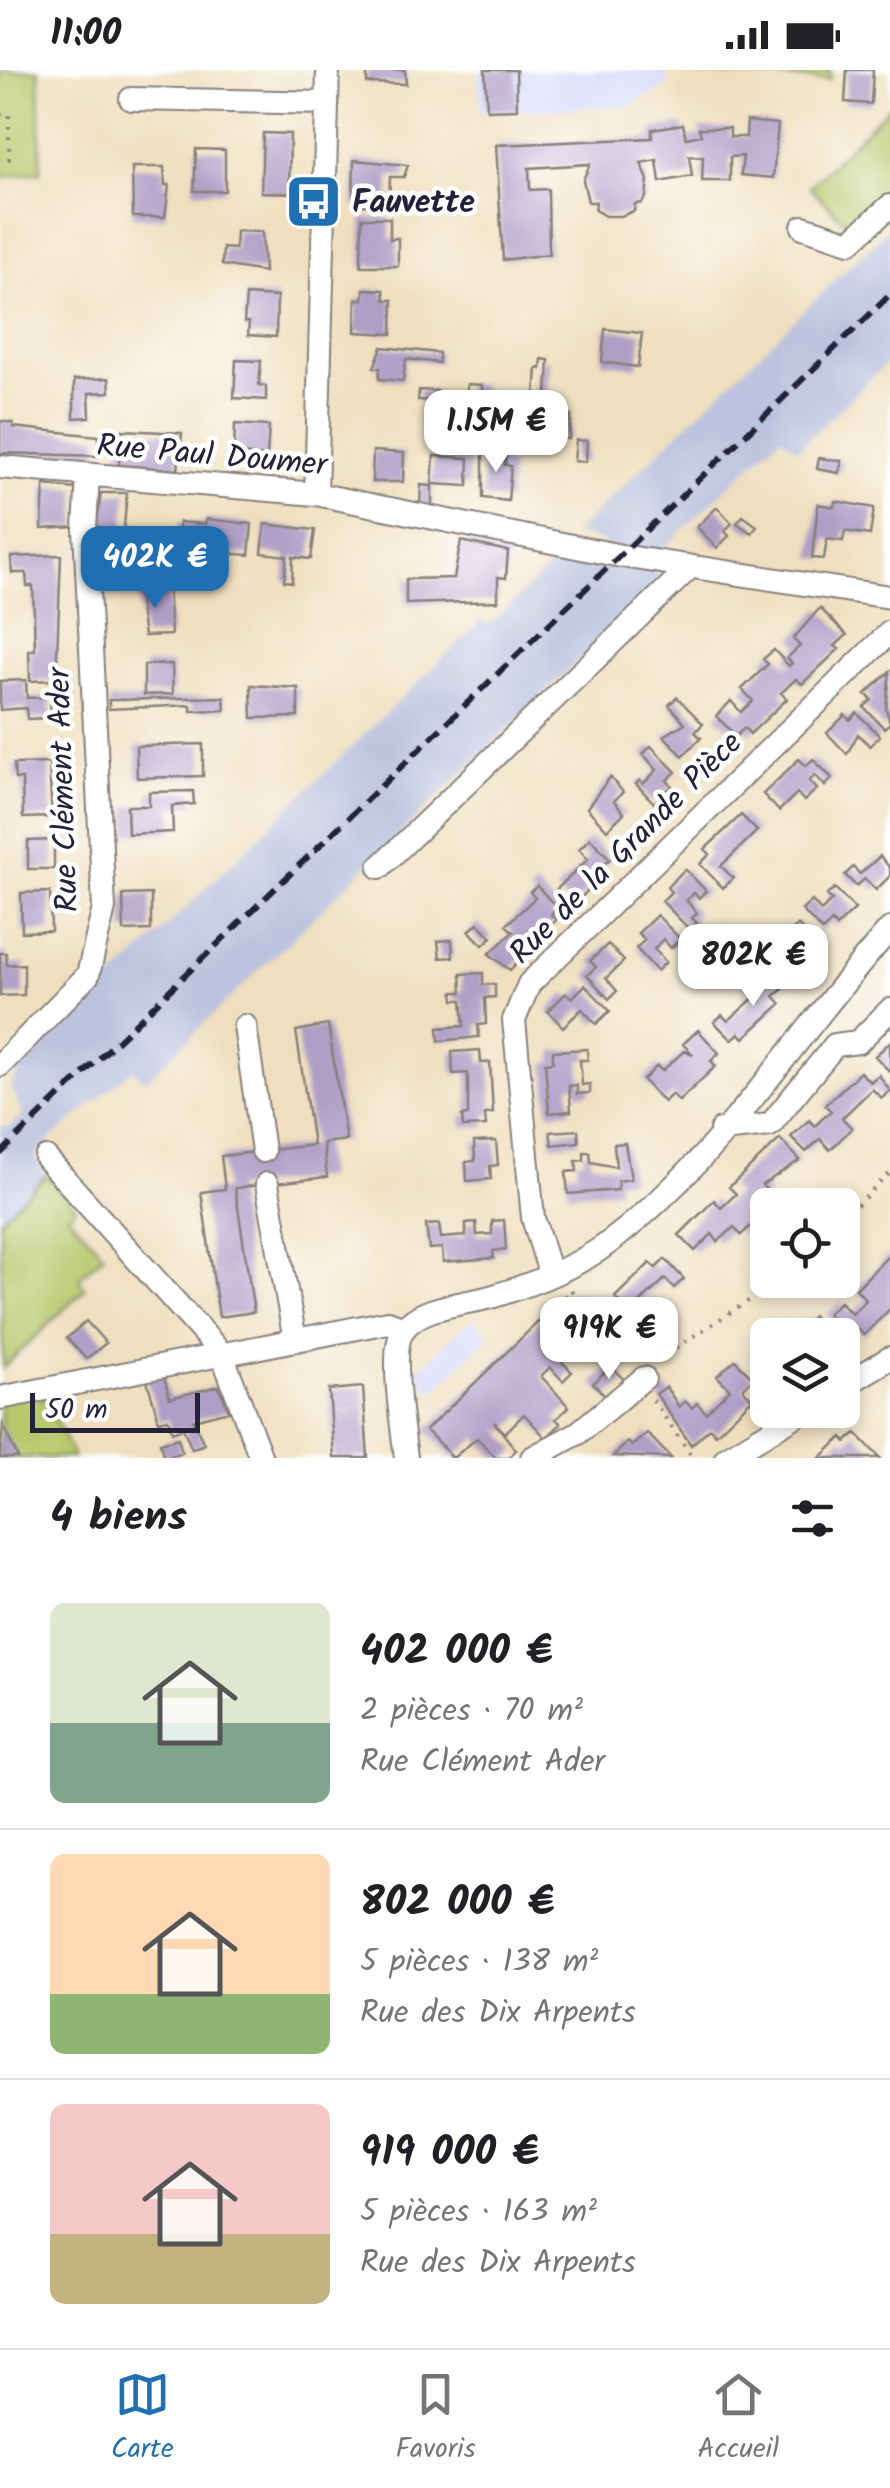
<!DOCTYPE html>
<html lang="fr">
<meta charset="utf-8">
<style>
body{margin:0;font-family:Kalam,sans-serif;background:#f6f6f6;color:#202124;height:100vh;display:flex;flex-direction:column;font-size:38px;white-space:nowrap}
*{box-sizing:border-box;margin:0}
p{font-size:32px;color:#757577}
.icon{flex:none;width:55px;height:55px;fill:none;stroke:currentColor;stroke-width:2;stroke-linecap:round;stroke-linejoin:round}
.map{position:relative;height:1388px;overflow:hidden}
.sheet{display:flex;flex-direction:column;background:#fff;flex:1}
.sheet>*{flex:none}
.tools{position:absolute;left:750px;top:1118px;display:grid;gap:20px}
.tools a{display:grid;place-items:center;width:110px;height:110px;border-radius:15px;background:#fff;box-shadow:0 5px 15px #0003;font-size:50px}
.scale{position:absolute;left:30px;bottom:25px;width:170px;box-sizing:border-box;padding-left:10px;border:5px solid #22223b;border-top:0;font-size:28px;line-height:35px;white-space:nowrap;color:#22223b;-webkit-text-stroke:8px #fff;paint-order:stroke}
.price{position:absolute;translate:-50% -85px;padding:0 22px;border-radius:20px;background:#fff;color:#222;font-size:32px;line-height:65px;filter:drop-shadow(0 2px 5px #0008)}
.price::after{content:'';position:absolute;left:50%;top:60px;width:30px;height:22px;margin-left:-15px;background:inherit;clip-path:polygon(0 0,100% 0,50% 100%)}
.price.current{background:#1f6fb2;color:#fff}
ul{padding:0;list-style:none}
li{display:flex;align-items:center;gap:30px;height:250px;padding:0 50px}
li+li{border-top:2px solid #e0e0e0}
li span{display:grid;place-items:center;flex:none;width:280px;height:200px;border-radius:15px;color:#555}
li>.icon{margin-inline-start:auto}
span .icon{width:120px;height:120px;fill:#fffc;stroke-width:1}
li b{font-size:42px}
h2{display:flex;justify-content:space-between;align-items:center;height:120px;padding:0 50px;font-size:42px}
.status{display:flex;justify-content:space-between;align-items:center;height:70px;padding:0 50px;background:#fff;direction:ltr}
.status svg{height:28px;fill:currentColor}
.tab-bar{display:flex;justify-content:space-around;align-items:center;height:140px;border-top:2px solid #e0e0e0;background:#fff;font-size:28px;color:#757577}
.tab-bar a{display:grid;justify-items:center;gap:5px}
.tab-bar .current{color:#1f6fb2}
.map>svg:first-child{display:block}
</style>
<div class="status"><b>11:00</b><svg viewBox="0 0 49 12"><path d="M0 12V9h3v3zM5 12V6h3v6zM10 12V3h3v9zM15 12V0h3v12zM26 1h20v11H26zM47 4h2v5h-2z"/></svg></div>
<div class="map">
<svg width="890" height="1388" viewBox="0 0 890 1388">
<rect width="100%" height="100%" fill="#fff"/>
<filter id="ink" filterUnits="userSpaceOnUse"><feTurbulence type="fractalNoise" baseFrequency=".01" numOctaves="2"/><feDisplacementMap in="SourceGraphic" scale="20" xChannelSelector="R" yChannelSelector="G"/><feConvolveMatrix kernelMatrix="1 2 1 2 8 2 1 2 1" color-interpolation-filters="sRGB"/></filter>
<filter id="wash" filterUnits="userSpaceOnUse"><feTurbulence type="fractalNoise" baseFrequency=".0048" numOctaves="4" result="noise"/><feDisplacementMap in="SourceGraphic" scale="40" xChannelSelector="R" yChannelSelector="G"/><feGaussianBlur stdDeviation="2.25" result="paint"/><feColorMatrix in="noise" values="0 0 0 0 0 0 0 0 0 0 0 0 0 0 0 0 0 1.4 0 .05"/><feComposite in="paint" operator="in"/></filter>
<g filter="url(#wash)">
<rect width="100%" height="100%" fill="#efdfbe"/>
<path fill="#d3d8f9" d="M478,0H667V16L628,36L481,42Z
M472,1248L490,1266L432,1322L414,1304Z"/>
<path fill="#bcc3de" d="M890,157V290L797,380L781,366L660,482L653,501L662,509L145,1011L133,999L53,1067L35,1086L45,1104L0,1148V1057H10L23,1045L11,1016L20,999L482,550L489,555L559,488L594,492L605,471L574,464Z"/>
<path fill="#b7c76a" stroke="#6c7452" stroke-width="2.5" d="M0,0H39L41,102L0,107Z
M699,0H830V10L698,4Z
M890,36V117L850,157L809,117Z
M46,1105L76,1137L68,1145L104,1184L79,1208L85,1219L3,1298L0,1149Z
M0,1315L46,1330L74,1388H0Z"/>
<g id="blocks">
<path fill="#b09ec7" d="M367,0H405L406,14L367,13Z
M485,0H516L517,39L487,40Z
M847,0H873L871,34L845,32Z
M747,51L778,54L773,108L741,105L743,86L730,87V111H702L703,87L689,86L692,106L660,112L657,90L641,93L648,110L646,127L642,133L635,134L634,141L621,146H605L595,140L596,132H588L583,110L590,94L529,98L530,120L548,119L549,184L503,190L496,75L652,68V59L683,54L686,68L701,65L699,58H730V67H746Z
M263,63L290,64L289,123L261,122Z
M196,79L225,80V121H194Z
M354,90L408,95L404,107H390L389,136L353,135Z
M132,97H164L165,115H169L165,147H133Z
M362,148H390V169L398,168V196H361Z
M236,161L262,162L264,202L222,195L223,178L235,179Z
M364,219L384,220L385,230H393L392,264L355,262L356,229H363Z
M246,225L277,227L276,267L248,265L249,252H244Z
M605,259L642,263L638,297L602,292Z
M382,277L439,283V293L406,289L403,311L379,309L380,298L374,297Z
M542,289L549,290L546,344L571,346L569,369L532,366L537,298L541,299Z
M236,290L261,291L259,315L266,316V330L234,328Z
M109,308L110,322L89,323L90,347L74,348V310Z
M467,314L482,315L481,339L485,340L478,365L463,364Z
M419,320L437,321V331L418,330Z
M518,345L529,346L526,376L515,375Z
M0,351L13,353V357L99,366L98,386L0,383Z
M235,354L269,356L267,387L234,383Z
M122,360L182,363L178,400L119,395Z
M576,370L587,371L586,392L574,391Z
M483,376L506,381L505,395L511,396L508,431L483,428Z
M373,381L404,383L403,412H372Z
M434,386L469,388L468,416L432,414Z
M819,388L842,391L839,403L817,399Z
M44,415L76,419L77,457L42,459Z
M421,415L432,416V437L420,434Z
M101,423H127L123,467L95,465Z
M835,431L874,438L870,465L845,461L843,471L827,469L824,489L812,488L818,434L834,437Z
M717,437L732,453L725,461L729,466L717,478L697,457Z
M743,446L757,456L752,463L737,453Z
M206,449L252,454L249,485L225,483L224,495L209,500V482L191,483L186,479L187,469L179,468V452L205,454Z
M265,454L315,460L311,489L293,487L292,512L284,511L287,486L262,483Z
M461,471L508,481L506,508L498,507V531L406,534V509L454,508Z
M95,475L122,481V518H95Z
M61,485L56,610L30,611L29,580H35L33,516H27L26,503H12L11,487Z
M168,516L171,565L144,566L137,518Z
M820,538L847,565L835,576L839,579L802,614L796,609L781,623L787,629L750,664L744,658L736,666L716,646L731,631L741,642L753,631L742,619L768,594L763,589L774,580L789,596L792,593L787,588L800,576L793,569Z
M172,594L173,624L144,625V595Z
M890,601L886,638L890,653L884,658L864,637L872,630L866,624Z
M26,610L27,628L50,627L51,648L27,649L26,638L0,640V611Z
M251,615L298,618V647L252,648Z
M224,627L225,640L191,641V635L109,639V630H115Z
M677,627L703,654L695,662L701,668L683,686L664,666L685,653L669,635Z
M857,643L880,666L870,676L858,664L847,684L827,663L845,645L850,650Z
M203,674V706L137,708L136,676Z
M651,676L676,702L667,710L672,716L654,733L636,714L640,710L643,714L657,700L643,684Z
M799,689L806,696L813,689L832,708L825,716L815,705L809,711L817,719L804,731L797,723L779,741L763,724Z
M49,693L52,747L23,748L22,709H15L14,694Z
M610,707L623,722L614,731L624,743L607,760L587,738Z
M193,721L194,734L172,736L173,762L128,764L127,736H149V722Z
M741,745L757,761L721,796L733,808L723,818L700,794L710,784L705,779Z
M590,768L610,789L602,796L607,802L572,836L556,820L588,789L579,779Z
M54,770V799H28V771Z
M880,786L890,798V806L876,820L865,809L856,816L845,805L853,797L860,804Z
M685,799L706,821L699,828L694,823L686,830L697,843L692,848L697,853L690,860L662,831L671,822L667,817Z
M537,816L557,838L551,845L556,850L510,900L489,884L513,862L506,855L535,828L530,822Z
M835,818L855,839L836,857L832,852L822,861L802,840L812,831L821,841L832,830L827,825Z
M50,822L51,861L22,862L21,823Z
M151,824V860L124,861L123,825Z
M657,845L680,869L671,878L663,869L654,879L666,892L657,901L636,878L645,870L638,863Z
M478,853L492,867L483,875L469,861Z
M798,855L816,876L782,908L771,896L779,889L761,869L769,862L782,877L797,863L794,859Z
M452,870L453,887L440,888L438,871Z
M608,874L624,891L606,908L617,921L609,929L587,905L596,897L590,891Z
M0,883H6L7,895L24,894V925L0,926Z
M763,897L783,919L774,926L781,934L744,968L739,963L732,970L714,952L722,945L728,951L766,917L755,905Z
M483,903V915L495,914V927L485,928L486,954L478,955L479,967L439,971L438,958L464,956L462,930H454L453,922H462L461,904Z
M585,915L610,941L596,954L582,939L563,957L548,941L566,923L572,928Z
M328,955L346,1070L323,1073L327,1107L235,1118L254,1242L219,1247L201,1122L225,1119L221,1086L313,1075L296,961Z
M698,960L719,983L711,991L716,996L679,1031L672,1024L664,1032L643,1010L657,996L662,1001L684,981L693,985L683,974Z
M890,972V1002L875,986Z
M587,979L588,990H580L582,1015L590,1014V1023L577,1024V1015L569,1016L571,1041L549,1043L545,993L553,992V981Z
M480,980L481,993L490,992L493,1043L485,1044L486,1056L463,1057L462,1046L468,1045V1003L453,1004L452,982Z
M860,1002L870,1012L879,1005L890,1021L882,1028L872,1019L842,1048L852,1058L830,1080L820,1069L806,1082L791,1067L809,1050L815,1056L822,1049L831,1041L825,1035Z
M578,1060L579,1072L552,1075L550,1062Z
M780,1069L800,1090L762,1115L769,1123L758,1135L765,1143L741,1165L734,1157L718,1172L712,1164L695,1181L679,1165L714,1130L721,1138L736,1124L729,1117Z
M496,1071L498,1095L490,1096L491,1109L467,1111L466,1092L475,1091L474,1072Z
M625,1073L631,1109L618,1111V1120L568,1124L566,1102L577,1101L576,1091L584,1090V1082H590L591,1092L616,1097L614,1074Z
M504,1150L506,1179L493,1181L494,1188L443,1192L442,1178L429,1179L426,1155L439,1154L441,1168L466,1166V1153L476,1152L477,1165L492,1164V1151Z
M890,1184V1239L864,1265L858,1259L849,1267L827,1244L840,1232L852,1244L866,1230L856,1219Z
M665,1189L684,1209L674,1218L665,1209L630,1242L652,1265L636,1279L628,1271L635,1266L612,1242L621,1234L615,1227L650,1193L656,1198Z
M566,1225L595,1255L559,1289L572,1302L563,1311L550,1297L541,1306L569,1337L556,1349L561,1354L546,1368L524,1344L505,1363L494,1352L516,1380L508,1388H496L477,1368L453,1388L426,1360Z
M813,1246L827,1261L831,1265H798Z
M86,1251L106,1273L86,1289L67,1268Z
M735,1290L753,1308L743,1319L752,1329L716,1364L710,1358L691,1375L656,1324L666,1317L679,1337L685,1331L692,1338L697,1333L706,1343L730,1319L717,1306Z
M611,1296L625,1311L607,1328L593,1313Z
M163,1303L170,1328L219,1316L229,1341L193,1350L204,1374L192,1379L183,1358L172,1362L168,1349L159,1351L146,1307Z
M363,1317L368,1388H334L329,1320Z
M3,1355L18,1388H0Z
M647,1363L671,1388L613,1386L628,1372L632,1376Z
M856,1363L880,1388H820L842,1367L846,1372Z
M178,1368L182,1382L164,1388L160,1373Z"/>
</g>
</g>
<g filter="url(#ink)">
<use href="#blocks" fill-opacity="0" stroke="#88807c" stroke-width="2.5"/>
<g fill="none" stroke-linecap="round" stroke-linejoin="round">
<defs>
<path id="minor" d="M131,29L327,33
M803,157L850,172L890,136
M0,397L316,424L621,486L890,527
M316,424L328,0
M380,797L690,497
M245,956L263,1081
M0,995L88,905L104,838L85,459L88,405
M721,1060L770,1055L835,975L858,972L890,940
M46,1088L222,1284L261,1388
M267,1114L295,1270
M550,1203L533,1148L514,950L529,914L890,562
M842,1317L890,1288
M0,1328L388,1252L404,1258
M406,1388C403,1361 389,1280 403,1260C422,1234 466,1235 494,1226C533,1214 579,1196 611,1171C722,1087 798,962 890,859
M532,1388L578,1363L644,1308
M726,1388L805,1340"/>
</defs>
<use href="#minor" stroke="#88807c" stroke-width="26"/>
<path stroke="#88807c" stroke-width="4" stroke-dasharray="2.5 8" stroke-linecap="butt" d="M0,44H9V89L0,90
M842,1150L890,1103
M571,1220L636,1289
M658,1289L781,1210
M653,1330L693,1388
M442,1376L451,1388"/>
<use href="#minor" stroke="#fff" stroke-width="22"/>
<path stroke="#22223b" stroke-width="6" stroke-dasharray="15 8" stroke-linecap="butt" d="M0,1084L890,225"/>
</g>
</g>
<defs>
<symbol id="bus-square" viewBox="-11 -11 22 22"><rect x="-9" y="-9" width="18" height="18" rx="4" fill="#1f6fb2" stroke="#fff"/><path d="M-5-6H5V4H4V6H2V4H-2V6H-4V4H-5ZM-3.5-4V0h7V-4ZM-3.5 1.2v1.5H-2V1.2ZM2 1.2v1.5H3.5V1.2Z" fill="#fff"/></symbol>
</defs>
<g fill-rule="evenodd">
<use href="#bus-square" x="282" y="100" width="63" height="63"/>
</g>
<g text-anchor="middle" stroke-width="9" stroke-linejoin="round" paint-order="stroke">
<g font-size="32" font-weight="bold" fill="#22223b" stroke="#fff" text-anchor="start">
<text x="352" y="142">Fauvette</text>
</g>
<g font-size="32" fill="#22223b" stroke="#fff">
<text transform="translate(212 384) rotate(5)" y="11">Rue Paul Doumer</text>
<text transform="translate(62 720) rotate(-92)" y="11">Rue Clément Ader</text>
<text transform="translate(625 777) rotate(-45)" y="11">Rue de la Grande Pièce</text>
</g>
</g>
</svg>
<div class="tools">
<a><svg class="icon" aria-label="locate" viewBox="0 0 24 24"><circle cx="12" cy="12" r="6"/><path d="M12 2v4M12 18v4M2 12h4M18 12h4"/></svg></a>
<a><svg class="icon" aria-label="layers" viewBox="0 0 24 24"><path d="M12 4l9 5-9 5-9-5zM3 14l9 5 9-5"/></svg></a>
</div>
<div class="scale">50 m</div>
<b class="price" style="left:496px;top:405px">1.15M €</b>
<b class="price current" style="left:155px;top:541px">402K €</b>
<b class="price" style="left:753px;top:939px">802K €</b>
<b class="price" style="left:609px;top:1312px">919K €</b>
</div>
<section class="sheet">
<h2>4 biens<svg class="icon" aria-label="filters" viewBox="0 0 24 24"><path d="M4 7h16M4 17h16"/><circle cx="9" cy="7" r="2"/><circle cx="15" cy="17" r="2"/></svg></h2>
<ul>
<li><span style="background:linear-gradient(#dfe7d0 60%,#7fa58c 0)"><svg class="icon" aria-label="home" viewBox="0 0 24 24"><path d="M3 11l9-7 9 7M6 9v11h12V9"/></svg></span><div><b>402 000 €</b><p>2 pièces · 70 m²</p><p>Rue Clément Ader</p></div></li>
<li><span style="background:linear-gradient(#ffd9b3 70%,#8fb573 0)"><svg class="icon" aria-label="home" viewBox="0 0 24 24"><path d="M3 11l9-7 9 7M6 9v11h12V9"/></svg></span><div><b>802 000 €</b><p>5 pièces · 138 m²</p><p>Rue des Dix Arpents</p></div></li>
<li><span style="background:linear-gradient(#f6c9c9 65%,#c2b280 0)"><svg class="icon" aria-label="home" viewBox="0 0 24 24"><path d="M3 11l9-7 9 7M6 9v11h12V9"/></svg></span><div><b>919 000 €</b><p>5 pièces · 163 m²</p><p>Rue des Dix Arpents</p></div></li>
</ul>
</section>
<nav class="tab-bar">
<a class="current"><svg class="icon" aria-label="map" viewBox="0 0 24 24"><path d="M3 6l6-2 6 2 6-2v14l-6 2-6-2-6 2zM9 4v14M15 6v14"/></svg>Carte</a>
<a><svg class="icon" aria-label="saved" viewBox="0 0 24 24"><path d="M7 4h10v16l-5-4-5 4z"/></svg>Favoris</a>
<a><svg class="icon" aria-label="home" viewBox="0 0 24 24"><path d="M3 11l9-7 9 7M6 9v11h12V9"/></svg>Accueil</a>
</nav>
